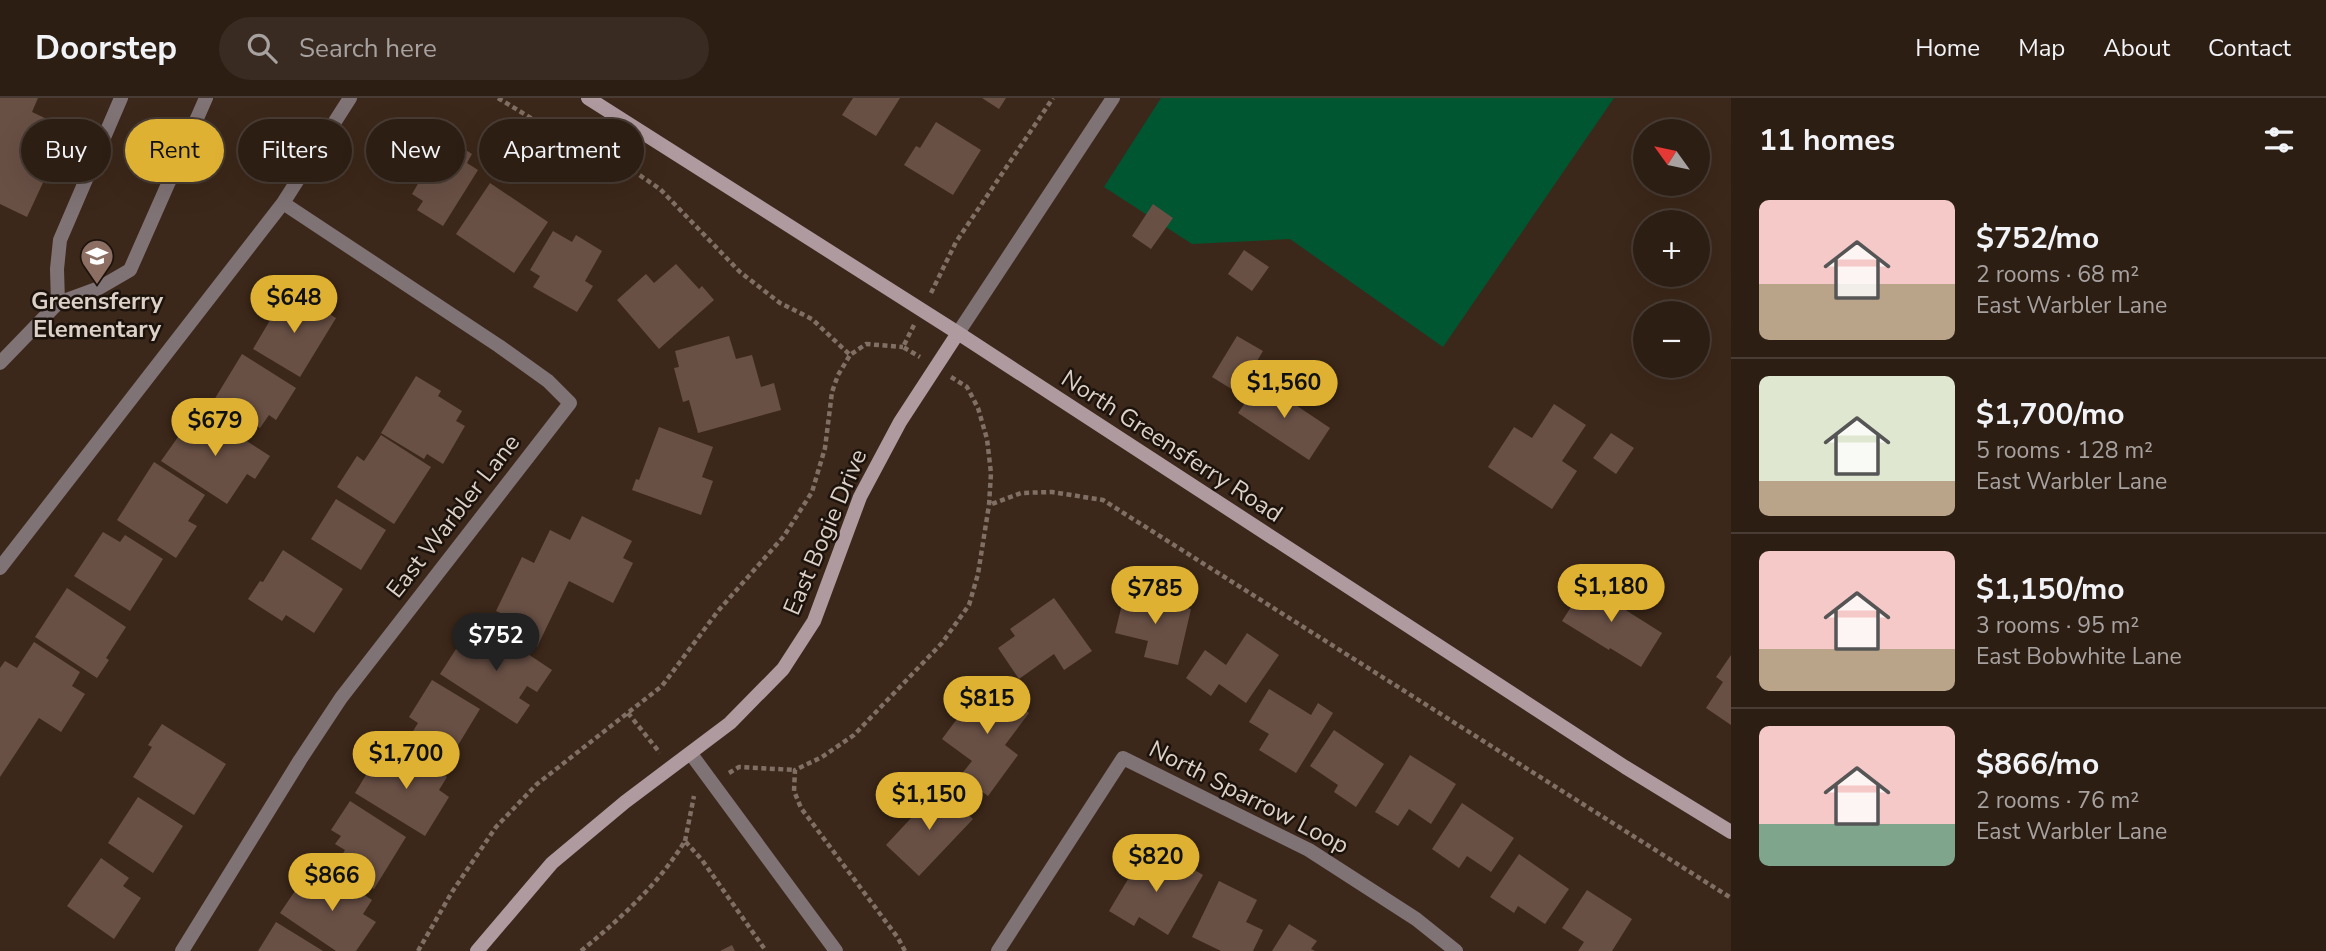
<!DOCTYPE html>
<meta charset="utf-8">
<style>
body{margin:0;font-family:"Nunito Sans",sans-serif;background:#392b22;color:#f1f3f6;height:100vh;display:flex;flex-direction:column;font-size:26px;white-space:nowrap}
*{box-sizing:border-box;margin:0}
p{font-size:23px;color:#a7a2a0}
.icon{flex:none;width:38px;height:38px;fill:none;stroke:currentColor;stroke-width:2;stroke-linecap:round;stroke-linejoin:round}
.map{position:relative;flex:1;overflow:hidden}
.sheet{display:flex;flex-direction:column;background:#2d1e14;width:595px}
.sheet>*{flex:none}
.hud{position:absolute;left:21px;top:21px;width:665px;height:63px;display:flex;gap:14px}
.needle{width:46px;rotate:303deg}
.controls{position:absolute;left:1633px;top:21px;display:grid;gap:14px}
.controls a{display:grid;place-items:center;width:77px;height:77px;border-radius:50%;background:#2d1e14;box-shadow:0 7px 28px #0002,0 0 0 2px #483c34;font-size:35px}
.price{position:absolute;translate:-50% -60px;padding:0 16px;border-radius:24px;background:#deb133;color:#111;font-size:23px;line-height:46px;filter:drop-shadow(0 2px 4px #0008)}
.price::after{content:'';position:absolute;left:50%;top:42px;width:21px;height:16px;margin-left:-10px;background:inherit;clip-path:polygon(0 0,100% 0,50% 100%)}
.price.current{background:#222;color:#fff}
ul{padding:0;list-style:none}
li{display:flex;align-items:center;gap:21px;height:175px;padding:0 28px}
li+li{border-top:2px solid #483c34}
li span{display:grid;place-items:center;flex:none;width:196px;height:140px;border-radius:10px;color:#555}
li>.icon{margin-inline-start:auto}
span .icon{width:84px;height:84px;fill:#fffc;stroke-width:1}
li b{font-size:30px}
h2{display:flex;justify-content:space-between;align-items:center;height:84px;padding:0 28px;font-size:30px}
.tag{padding:0 24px;border-radius:32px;background:#2d1e14;box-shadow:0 7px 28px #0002,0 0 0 2px #483c34;font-size:24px;line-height:63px}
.tag.current{background:#deb133;color:#111}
header{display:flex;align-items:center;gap:42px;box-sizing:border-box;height:98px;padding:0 35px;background:#2d1e14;border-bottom:2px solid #483c34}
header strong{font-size:33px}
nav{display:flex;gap:38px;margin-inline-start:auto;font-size:24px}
.search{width:490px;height:63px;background:#392b22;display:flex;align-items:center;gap:18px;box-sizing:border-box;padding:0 24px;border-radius:38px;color:#a7a2a0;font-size:26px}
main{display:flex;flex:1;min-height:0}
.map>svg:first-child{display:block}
</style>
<header>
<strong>Doorstep</strong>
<div class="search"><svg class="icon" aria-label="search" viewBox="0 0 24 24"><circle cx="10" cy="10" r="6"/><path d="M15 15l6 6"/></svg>Search here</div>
<nav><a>Home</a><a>Map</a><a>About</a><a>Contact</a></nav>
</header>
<main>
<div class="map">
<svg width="1731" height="853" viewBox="0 0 1731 853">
<rect width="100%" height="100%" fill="#3c281a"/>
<path fill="#005630" d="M1161,0H1614L1443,249L1290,141L1192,146L1104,89Z"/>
<path fill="#695045" d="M0,0H38L32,14L68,31L27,119L0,106Z
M853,0H900L876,38L842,17Z
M982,0H1006L999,11Z
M936,24L981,52L953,97L904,67L916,48L920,50Z
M436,33L472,56L467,65L478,72L443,128L417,112L423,103L412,96L419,84L409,78Z
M490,85L548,124L514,175L456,136Z
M1153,106L1173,120L1151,151L1132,138Z
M553,133L572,144L576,137L602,153L585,183L593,188L577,214L533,189L540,178L530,172Z
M1244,152L1269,169L1252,193L1228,176Z
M676,166L699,191L702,188L714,202L659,251L617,202L646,176L654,185Z
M305,201L336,220L300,279L253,251L282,202L299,212Z
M729,238L736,261L752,257L761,289L774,285L781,312L698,335L689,302L683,304L674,270L679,269L675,253Z
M1237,238L1263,253L1238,295L1212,279Z
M242,256L296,290L276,322L269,317L260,330L214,302Z
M416,278L441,293L438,298L462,313L456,323L465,328L443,366L427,356L424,361L381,335Z
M1260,283L1330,330L1309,362L1238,315Z
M1554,306L1586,327L1562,363L1577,373L1552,411L1488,369L1514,329L1532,340Z
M200,313L270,358L255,381L247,376L227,406L161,363L178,339L181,341Z
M659,329L713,349L702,379L713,383L701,417L632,392L636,381L639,382Z
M1611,335L1634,350L1616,376L1593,360Z
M381,337L431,369L394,426L337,389L357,358L364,363Z
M154,364L205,397L188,423L197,428L176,460L117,422Z
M336,401L386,432L361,472L311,441Z
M582,418L632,443L623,460L633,465L613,505L569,483L537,549L503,532L509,519L496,513L522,459L534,465L550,432L570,442Z
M103,434L120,444L125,437L163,461L130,513L74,478Z
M283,452L343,491L314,535L286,517L282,523L248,501L260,483L263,484Z
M1589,481L1628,505L1624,511L1662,535L1641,569L1610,550L1609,552L1562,523Z
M67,490L126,529L106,560L109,562L97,580L35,539Z
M1125,494L1191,511L1178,567L1144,559L1148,543L1115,535Z
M1054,500L1092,553L1064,572L1054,556L1019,581L998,550L1015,538L1010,531Z
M481,525L552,572L537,594L527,588L519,600L530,607L517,626L440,576L456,551L462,554Z
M1247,535L1279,557L1246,605L1219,586L1211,598L1186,580L1205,552L1226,567Z
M34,544L80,574L72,588L85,596L61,634L39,620L0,679V570L5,563L17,570Z
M1731,557V627L1706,610L1723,584L1716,579Z
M432,582L480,611L449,662L410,638L418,625L409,619Z
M986,582L1029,615L1005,647L1018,657L988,698L960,678L972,663L942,641Z
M1269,591L1311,617L1318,605L1333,615L1296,675L1259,652L1269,636L1249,624Z
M162,626L226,666L194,717L133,679L152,649L148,647Z
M1334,632L1384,666L1356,709L1334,694L1338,687L1310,668Z
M399,649L447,679L439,692L449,699L425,738L355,695L372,667L383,674Z
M1410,657L1456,686L1431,726L1409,711L1398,728L1375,714Z
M939,690L973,721L919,778L886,747Z
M138,699L183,728L153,775L108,745Z
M350,703L406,739L374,791L336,766L345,752L335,746L341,738L331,732Z
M1462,705L1514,740L1491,774L1467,758L1459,770L1432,751Z
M1143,756L1171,773L1178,762L1203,777L1168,837L1139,819L1134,828L1109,813Z
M1519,756L1569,791L1545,826L1518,808L1514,815L1490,799Z
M101,760L129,780L123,788L141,800L114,841L67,808Z
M327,772L372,802L363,816L376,824L356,853H336L280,815L297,790L309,798Z
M1219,783L1257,802L1246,824L1263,832L1253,853H1221L1192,839Z
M1587,792L1632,821L1612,853H1578L1584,844L1562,830Z
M276,824L323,853H258Z
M1289,826L1317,843L1311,851L1315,853H1272Z
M732,847L735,853H720Z"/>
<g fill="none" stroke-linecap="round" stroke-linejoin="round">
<path stroke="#806f64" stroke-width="4.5" stroke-dasharray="5 3.5" stroke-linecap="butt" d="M498,0L539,25L632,72L660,91L740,174L780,205L812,221L850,257L866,246L903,249
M931,195L956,144L1053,0
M914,227L903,249L920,259
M951,279L967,289L978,310L987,341L991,375L989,407L1021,395L1052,394L1103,402L1731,800
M628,615L660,655
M729,675L739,669L795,672
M685,743L694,698
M418,853L452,794L496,729L537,686L662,588L718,513L784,438L812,394L825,350L832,294L838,277L850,257
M581,853C622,819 657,788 685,743L702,762L766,853
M905,853L898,840L801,710L794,693L795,672L822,659L854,637L942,545L969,507L978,476L989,407"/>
<path stroke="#807376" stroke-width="14" d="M58,205L57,171L60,142L121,0
M0,265L58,205L99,190L130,172L206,0"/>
<path stroke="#807376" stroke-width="14" d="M958,235L1113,0
M0,470L283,105L350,0
M691,656L836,853
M182,853L300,662L341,600L570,305L548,283L499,248L283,105
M998,853L1123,660L1309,752L1416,821L1456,853"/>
<path stroke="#af9aa0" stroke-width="14" d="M588,0L958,235L1625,669L1731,734
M477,853L552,765L625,704L730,625L783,571L814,523L860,399L900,324L958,235"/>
</g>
<defs>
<symbol id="school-pin" viewBox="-11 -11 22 30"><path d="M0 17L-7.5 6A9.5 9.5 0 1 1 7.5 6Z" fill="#8d6e63" stroke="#1c130d"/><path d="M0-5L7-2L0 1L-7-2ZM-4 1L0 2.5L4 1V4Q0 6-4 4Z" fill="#fff"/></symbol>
</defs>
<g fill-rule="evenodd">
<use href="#school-pin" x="78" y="139" width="38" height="52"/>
</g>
<g text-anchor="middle" stroke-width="5" stroke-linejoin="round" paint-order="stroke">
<g font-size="24" font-weight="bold" fill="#ddd0c7" stroke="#1c130d">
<text x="97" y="211">Greensferry<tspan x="97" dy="28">Elementary</tspan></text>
</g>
<g font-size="24" fill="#ddd0c7" stroke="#1c130d">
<text transform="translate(1172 348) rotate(33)" y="8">North Greensferry Road</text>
<text transform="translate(453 418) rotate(-52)" y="8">East Warbler Lane</text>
<text transform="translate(825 434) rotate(-67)" y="8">East Bogie Drive</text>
<text transform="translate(1249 699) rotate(27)" y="8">North Sparrow Loop</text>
</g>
</g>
</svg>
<div class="controls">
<a><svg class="needle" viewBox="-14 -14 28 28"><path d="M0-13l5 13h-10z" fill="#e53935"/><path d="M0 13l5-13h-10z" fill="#a7a2a0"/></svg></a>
<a>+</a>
<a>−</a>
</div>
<b class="price" style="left:294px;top:237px">$648</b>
<b class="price" style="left:1284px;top:322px">$1,560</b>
<b class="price" style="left:215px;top:360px">$679</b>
<b class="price" style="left:1611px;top:526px">$1,180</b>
<b class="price" style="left:1155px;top:528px">$785</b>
<b class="price current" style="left:496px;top:575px">$752</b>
<b class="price" style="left:987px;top:638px">$815</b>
<b class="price" style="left:406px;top:693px">$1,700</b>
<b class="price" style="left:929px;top:734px">$1,150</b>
<b class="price" style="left:1156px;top:796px">$820</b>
<b class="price" style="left:332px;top:815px">$866</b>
<div class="hud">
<a class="tag">Buy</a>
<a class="tag current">Rent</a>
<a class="tag">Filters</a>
<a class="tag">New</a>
<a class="tag">Apartment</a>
</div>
</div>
<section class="sheet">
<h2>11 homes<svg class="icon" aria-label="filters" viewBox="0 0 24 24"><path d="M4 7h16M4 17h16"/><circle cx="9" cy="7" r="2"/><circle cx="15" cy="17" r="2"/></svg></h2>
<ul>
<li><span style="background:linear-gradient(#f6c9c9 60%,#b9a48a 0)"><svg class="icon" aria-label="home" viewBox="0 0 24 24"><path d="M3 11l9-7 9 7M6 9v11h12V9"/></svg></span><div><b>$752/mo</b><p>2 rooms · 68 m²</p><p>East Warbler Lane</p></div></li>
<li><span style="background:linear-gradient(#dfe7d0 75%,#b9a48a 0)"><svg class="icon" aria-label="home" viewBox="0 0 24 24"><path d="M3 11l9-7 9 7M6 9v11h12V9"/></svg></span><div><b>$1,700/mo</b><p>5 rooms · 128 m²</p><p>East Warbler Lane</p></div></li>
<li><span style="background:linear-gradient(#f6c9c9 70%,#b9a48a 0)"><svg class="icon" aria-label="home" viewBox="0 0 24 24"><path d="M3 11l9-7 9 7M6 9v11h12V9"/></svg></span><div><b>$1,150/mo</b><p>3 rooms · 95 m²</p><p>East Bobwhite Lane</p></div></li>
<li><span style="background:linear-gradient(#f6c9c9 70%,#7fa58c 0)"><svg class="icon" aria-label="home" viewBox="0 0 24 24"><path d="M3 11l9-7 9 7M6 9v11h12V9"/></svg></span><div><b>$866/mo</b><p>2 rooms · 76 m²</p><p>East Warbler Lane</p></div></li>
</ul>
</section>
</main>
